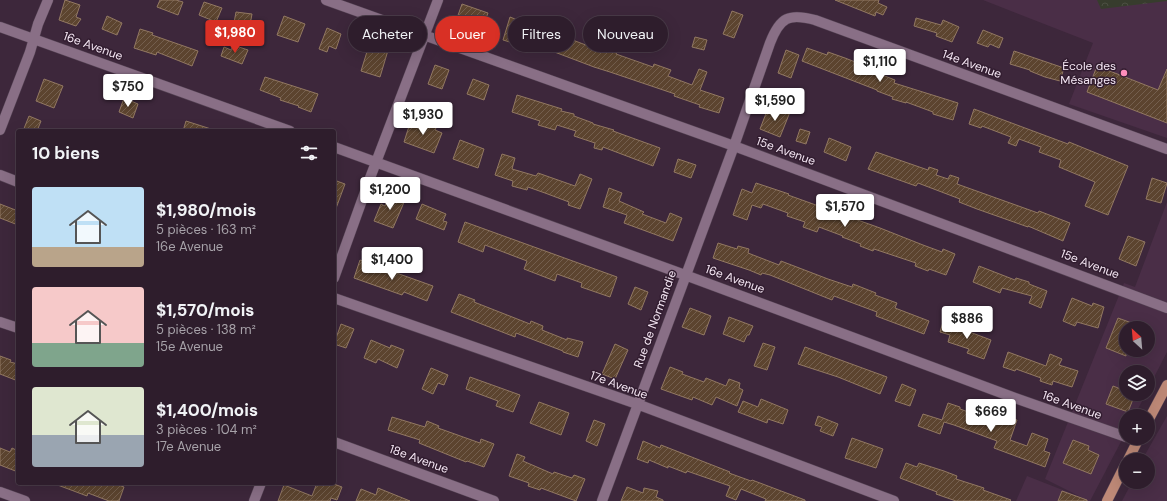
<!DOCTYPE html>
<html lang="fr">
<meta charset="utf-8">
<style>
body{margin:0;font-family:"DM Sans",sans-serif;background:#362634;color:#f1f3f6;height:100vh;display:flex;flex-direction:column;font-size:15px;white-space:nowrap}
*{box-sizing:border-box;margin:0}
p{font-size:13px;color:#a7a2a9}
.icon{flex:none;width:22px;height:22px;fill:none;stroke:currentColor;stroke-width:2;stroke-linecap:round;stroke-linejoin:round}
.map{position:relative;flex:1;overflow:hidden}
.details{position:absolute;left:16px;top:129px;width:320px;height:356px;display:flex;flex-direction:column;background:#2e1d2c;border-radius:4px;box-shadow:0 4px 16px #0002,0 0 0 1px #493b48}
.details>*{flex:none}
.hud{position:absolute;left:348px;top:16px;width:380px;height:36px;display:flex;gap:8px}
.needle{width:26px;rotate:334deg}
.controls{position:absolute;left:1119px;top:321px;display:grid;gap:8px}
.controls a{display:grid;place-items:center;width:36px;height:36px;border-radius:50%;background:#2e1d2c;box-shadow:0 4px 16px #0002,0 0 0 1px #493b48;font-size:20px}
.price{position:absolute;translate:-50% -34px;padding:0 9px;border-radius:4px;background:#fff;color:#222;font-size:13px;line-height:26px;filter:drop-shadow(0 1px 2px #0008)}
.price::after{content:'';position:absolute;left:50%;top:24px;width:12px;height:9px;margin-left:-6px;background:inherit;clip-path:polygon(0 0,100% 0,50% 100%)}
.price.active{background:#d93025;color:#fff}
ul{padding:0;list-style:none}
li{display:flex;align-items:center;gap:12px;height:100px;padding:0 16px}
li span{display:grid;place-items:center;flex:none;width:112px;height:80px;border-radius:4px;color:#555}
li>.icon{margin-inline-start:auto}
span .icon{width:48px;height:48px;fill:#fffc;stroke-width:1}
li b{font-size:17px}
h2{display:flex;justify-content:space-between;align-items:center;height:48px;padding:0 16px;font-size:17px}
.chip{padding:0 14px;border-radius:18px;background:#2e1d2c;box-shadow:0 4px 16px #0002,0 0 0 1px #493b48;font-size:14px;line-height:36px}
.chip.active{background:#d93025;color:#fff}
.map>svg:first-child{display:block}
</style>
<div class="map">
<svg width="1167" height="501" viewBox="0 0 1167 501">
<defs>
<pattern id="park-crowns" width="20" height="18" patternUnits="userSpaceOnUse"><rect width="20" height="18" fill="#373c2d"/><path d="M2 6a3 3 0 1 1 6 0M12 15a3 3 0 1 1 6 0" fill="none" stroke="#4b4f42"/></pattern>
<pattern id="building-hatch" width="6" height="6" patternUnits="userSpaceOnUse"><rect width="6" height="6" fill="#5c442f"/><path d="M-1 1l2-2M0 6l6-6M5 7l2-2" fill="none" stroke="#745f4e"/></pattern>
</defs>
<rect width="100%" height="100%" fill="#3d273b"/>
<path fill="#4a2e47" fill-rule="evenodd" d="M983,0H1167V138L1069,104L1093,43Z
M1167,202V352L1148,389V372H1126V394H1146L1134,416H1126V432L1090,501H1016L1027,476L1083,498L1045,479L1124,283L1135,287ZM1126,328H1148V350H1126Z
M1167,416V501H1122L1132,482H1148V460H1142Z"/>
<path fill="url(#park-crowns)" d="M1097,0H1167V1L1101,9Z"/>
<path fill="url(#building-hatch)" stroke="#927862" d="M65,0L80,5L76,17L81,19L76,26L59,20Z
M160,0H176L183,2L178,15L157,7Z
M835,0H879L878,3L887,7L883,15L876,12L875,16Z
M204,2L222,8L216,22L199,15Z
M462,4L488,13L483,26L475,23L473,27L456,21Z
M732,11L743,15L734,38L723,34Z
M236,12L252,14L249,31L233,28Z
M107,16L122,23L117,35L102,29Z
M284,16L305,24L298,42L277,35Z
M510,17L520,21L519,25L568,44L570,39L599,50L601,46L617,52L616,54L653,67L654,64L671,70L668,76L692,85L699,69L707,72L700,90L724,98L719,113L699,107L700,105L674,96L675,94L610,72L594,67L515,37L513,43L503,40Z
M916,18L941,25L943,20L959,27L952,42L936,36L937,33L914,26Z
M327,28L341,34L336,49L329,46L327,52L319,49Z
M140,29L153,33L152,35L198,51L192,66L157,52L156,55L134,48Z
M983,30L1003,38L999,48L990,44L988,47L977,43Z
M695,37L707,40L704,50L692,47Z
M370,42L389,47L380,77L361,71Z
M233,45L248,50L242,64L221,56L224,47L231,50Z
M807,48L827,55L828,52L845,58L873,69L872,71L895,80L894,83L958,103L953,120L933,114V112L906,102V103L892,99L893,97L877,91V90L802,61Z
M786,50L799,55L791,78L778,73Z
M1014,51L1064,68L1060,81L1045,77L1030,71V70L1010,64Z
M435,65L449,70L442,89L428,84Z
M1097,66L1158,90L1167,69V123L1087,92Z
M265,77L318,94L311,112L298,107L299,106L280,100L281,98L260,90Z
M44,79L63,86L54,108L36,101Z
M473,79L489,85L484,100L467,94Z
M517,95L562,109L561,111L574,114V116L593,123V124L614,130L613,131L660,148L653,166L603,147L602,150L594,148L595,143L574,136L576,131L557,125L555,130L538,125L540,121L512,112Z
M124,98L138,104L133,118L119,112Z
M779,108L790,112L780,137L760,129L767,111L777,115Z
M974,109L1068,144L1069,142L1128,166L1108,215L1085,206L1095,182L1059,167L1061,160L1039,152L1041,147L1019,139L1016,146L1008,143L1011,137L982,126L981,128L969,124Z
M29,116L41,121L37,131H23Z
M411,120L436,128L435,130L442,133L434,153L404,142Z
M186,121L211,129L210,131H183Z
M800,129L810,132L806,144L796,141Z
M829,138L851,147L846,161L824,152Z
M460,140L484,149L478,168L453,159Z
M876,152L928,170L929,167L938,170L936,175L948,179L950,175L959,178L957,184L1038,213L1039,211L1070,223L1063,241L1028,226V227L977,209L959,202L960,199L918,183L916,186L868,169Z
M502,154L515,158L512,169L536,176L538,173L575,186L580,174L592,179L580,209L568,205L569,202L545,193L528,187L527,190L512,186L513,181L495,175Z
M678,159L696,165L691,178L674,172Z
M1152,178L1167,183L1161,203L1146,199Z
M334,180L345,184L335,211H334Z
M756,183L789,194L788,195L880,228L923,245L942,252L943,249L955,254L946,275L929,269L928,271L915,266L916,263L874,249L873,251L860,246L861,244L842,237L843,236L819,227L817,232L803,227L805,222L787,216L788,213L763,204L761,208L752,205L747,220L733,215L742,189L752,193Z
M609,188L622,193L619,201L644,212L642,214L666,223L670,213L682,218L673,241L624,223L627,215L603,207Z
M390,194L405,200L393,228L374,221L381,204L385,206Z
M0,204L18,211V225L0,218Z
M422,204L446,214L443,221L447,222L444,230L416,219Z
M465,222L617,277L610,297L581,287L582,283L557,274L555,281L524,269L527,261L485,245L483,252L458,242Z
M1128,236L1145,242L1136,266L1119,259Z
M718,243L737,249L738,246L749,249L748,253L779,265L781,261L828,279L852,287L853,284L876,293L875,295L897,303L895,308L929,321L924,334L876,316L877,312L834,296L832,300L770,275L762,273L761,275L749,270L713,258Z
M360,260L433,286L427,301L404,292L402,295L354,278Z
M979,266L1015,280L1016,278L1029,282V284L1047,291L1041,308L1029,303L1032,296L1002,288L1000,293L973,282Z
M635,287L648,292L641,310L628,304Z
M459,294L475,300L474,302L530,324L531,321L543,326L542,330L567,340V338L583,342L578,357L563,352V351L516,333L515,337L451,312Z
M1072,298L1092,306L1093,303L1104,307L1098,328L1077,322L1075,326L1063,321Z
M690,308L711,316L704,335L682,327Z
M729,317L753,326L749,335H747L744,342L723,334Z
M1118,318L1143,327L1126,328V356L1106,348Z
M943,322L991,340L984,359L967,353L969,349L948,342L950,335L940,332Z
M341,324L354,329L346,348L334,344Z
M371,340L390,348L391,345L404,350L397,368L378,359L376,363L364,358Z
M763,343L775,347L767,370L754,366Z
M615,344L628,350L615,379L602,374Z
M805,347L887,377L880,394L838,377L798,364Z
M1008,352L1046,366L1050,354L1062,359L1059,365L1078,371L1072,387L1053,381L1052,385L1040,381L1041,378L1016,369L1015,371L1003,367Z
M0,356L11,360L10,362L18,364V381L0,374Z
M670,367L683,372L682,374L704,382L706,378L726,386L729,379L740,383L739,388L743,390L737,406L716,397L712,405L693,397L692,400L661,389Z
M431,368L448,375L444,385L438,383L433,394L422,389Z
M470,377L520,395L513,412L496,406L498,401L466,389Z
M902,384L916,390L910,406L895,401Z
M1113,386L1126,391V394H1135L1128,412L1106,404Z
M761,399L788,410L783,424L768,419L767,423L738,412L743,401L758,407Z
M539,402L569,413L561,435L530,423Z
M948,403L960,407V409L1002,424L1005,416L1017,420L1010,440L1027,446L1032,433L1048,439L1044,451L1050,453L1045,467L994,448L997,441L954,425L944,422L940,434L918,426L923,414L942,420Z
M818,416L838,424L833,436L820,431L822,427L815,425Z
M392,417L425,427L427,421L439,426L438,428L480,443L481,439L494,444L484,467L467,461L466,462L419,443L420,440L388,430Z
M594,420L605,424L597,446L586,441Z
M852,438L883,449L876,468L845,458Z
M1073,440L1089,446L1088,450L1099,455L1091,474L1063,463Z
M643,441L660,448L661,445L730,472L729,473L751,481L752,480L805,500V501H765L766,499L741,489L736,500L726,496L730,486L687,471L686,473L668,466V468L649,460L648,463L637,459Z
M0,448L10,452L12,448L18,451V472L0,465Z
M517,454L525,457L523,461L553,474L554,472L572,478L574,475L585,479L576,501L541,488L540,490L528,486L529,483L509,476Z
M906,463L917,467L919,463L944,471L957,476L956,479L984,488L983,490L1011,500L1010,501H956L936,494L937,492L900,478Z
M56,483H113L124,487L119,501H109L88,493L87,496L55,484Z
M317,483H331L342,487L337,500L331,498L330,501H278L284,485L312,496Z
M627,487L643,493L644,488L658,491L656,497L663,500V501H621Z
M378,488L410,501H356L361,489L376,495Z
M1062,491L1087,500V501H1058Z"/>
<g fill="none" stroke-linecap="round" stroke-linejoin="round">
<defs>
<path id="minor" d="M326,0L734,146L1167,308
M0,27L290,131
M0,130L30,52L38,24L48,0
M334,147L685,275L1015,398L1126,437
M0,175L18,182
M334,278L370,178L438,0
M334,298L637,404L894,501
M0,322L18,328
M334,442L494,501
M0,492L25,501
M254,501L261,483
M602,501L734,146L770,43C780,17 789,13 815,20L1167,149"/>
<path id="major" d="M1148,421L1167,385
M1128,460L1139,438
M1107,501L1126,463"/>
</defs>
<use href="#minor" stroke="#554354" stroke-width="11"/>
<use href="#major" stroke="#554354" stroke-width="11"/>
<use href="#minor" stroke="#896f86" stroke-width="10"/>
<use href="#major" stroke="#be8977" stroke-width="10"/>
</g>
<circle fill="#fe8ebb" stroke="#321d30" stroke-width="1.5" cx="1124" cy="73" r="4"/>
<g text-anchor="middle" stroke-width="3" stroke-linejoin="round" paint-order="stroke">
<g font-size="12" fill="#f4e6f3" stroke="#321d30">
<text transform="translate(93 46) rotate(20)" y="4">16e Avenue</text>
<text transform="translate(972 64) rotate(20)" y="4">14e Avenue</text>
<text transform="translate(786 151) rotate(20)" y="4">15e Avenue</text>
<text transform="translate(1090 264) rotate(21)" y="4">15e Avenue</text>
<text transform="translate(735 279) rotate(20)" y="4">16e Avenue</text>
<text transform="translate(655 319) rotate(-70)" y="4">Rue de Normandie</text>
<text transform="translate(619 385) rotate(20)" y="4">17e Avenue</text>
<text transform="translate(1072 405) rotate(20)" y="4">16e Avenue</text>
<text transform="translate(419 459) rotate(20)" y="4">18e Avenue</text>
</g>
<g font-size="12" fill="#f4e6f3" stroke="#321d30" text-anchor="end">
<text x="1116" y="70">École des<tspan x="1116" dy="14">Mésanges</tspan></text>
</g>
</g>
</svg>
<div class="controls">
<a><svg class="needle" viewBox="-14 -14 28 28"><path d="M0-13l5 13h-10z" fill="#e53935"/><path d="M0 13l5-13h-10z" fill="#a7a2a9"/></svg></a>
<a><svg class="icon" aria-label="layers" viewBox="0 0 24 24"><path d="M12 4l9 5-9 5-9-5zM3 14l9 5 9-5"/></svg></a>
<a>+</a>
<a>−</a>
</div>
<b class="price active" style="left:235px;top:54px">$1,980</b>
<b class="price" style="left:880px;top:83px">$1,110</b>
<b class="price" style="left:128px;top:108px">$750</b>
<b class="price" style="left:775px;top:122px">$1,590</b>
<b class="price" style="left:423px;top:136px">$1,930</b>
<b class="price" style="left:390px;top:211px">$1,200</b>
<b class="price" style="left:845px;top:228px">$1,570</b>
<b class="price" style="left:392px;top:281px">$1,400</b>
<b class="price" style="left:967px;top:340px">$886</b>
<b class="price" style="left:991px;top:433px">$669</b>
<div class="hud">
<a class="chip">Acheter</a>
<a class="chip active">Louer</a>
<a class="chip">Filtres</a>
<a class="chip">Nouveau</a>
</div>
<section class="details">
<h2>10 biens<svg class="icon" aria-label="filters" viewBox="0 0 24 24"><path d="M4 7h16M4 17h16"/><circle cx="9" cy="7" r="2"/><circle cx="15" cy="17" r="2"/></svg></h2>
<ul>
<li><span style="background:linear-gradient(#bfe0f5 75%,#b9a48a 0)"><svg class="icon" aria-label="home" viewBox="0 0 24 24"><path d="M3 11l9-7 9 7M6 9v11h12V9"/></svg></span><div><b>$1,980/mois</b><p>5 pièces · 163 m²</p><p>16e Avenue</p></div></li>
<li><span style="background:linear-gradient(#f6c9c9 70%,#7fa58c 0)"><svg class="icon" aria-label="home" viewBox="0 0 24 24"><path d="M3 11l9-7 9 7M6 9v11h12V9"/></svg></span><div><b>$1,570/mois</b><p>5 pièces · 138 m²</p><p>15e Avenue</p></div></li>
<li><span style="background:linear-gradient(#dfe7d0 60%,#9aa5b1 0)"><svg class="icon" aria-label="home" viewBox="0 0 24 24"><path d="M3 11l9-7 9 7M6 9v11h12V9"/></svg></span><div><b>$1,400/mois</b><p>3 pièces · 104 m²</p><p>17e Avenue</p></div></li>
</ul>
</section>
</div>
